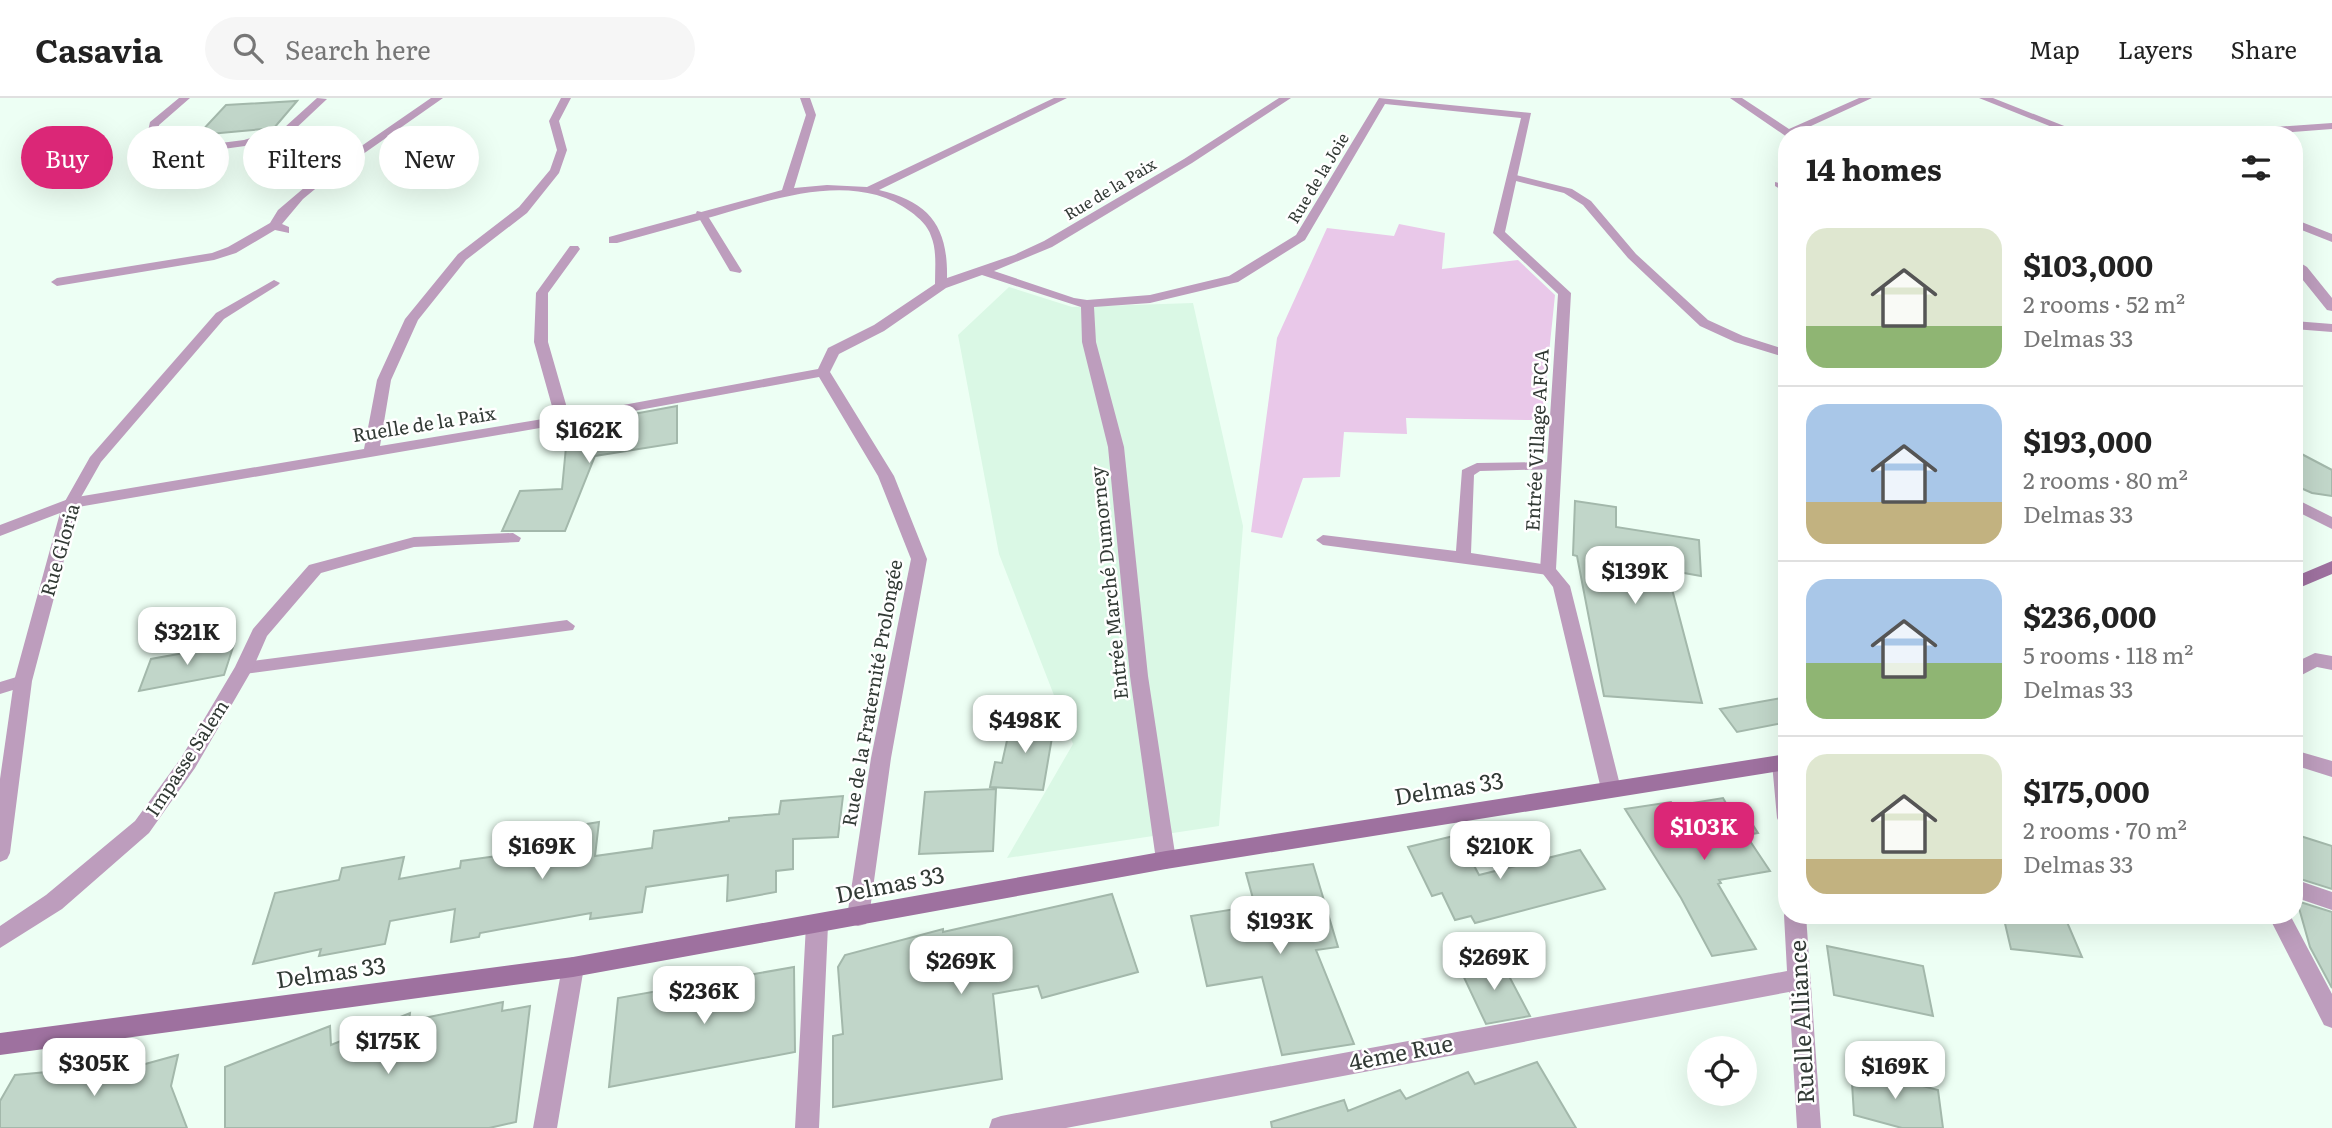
<!DOCTYPE html>
<meta charset="utf-8">
<style>
body{margin:0;font-family:Literata,serif;background:#f6f6f6;color:#222;height:100vh;display:flex;flex-direction:column;font-size:26px;white-space:nowrap}
*{box-sizing:border-box;margin:0}
p{font-size:23px;color:#767676}
.icon{flex:none;width:38px;height:38px;fill:none;stroke:currentColor;stroke-width:2;stroke-linecap:round;stroke-linejoin:round}
.map{position:relative;flex:1;overflow:hidden}
.sheet{position:absolute;left:1778px;top:28px;width:525px;height:798px;display:flex;flex-direction:column;background:#fff;border-radius:28px;box-shadow:0 7px 28px #0002}
.sheet>*{flex:none}
.banner{position:absolute;left:21px;top:28px;width:665px;height:63px;display:flex;gap:14px}
.tools{position:absolute;left:1687px;top:938px;display:grid;gap:14px}
.tools a{display:grid;place-items:center;width:70px;height:70px;border-radius:50%;background:#fff;box-shadow:0 7px 28px #0002;font-size:35px}
.price{position:absolute;translate:-50% -60px;padding:0 16px;border-radius:14px;background:#fff;color:#222;font-size:23px;line-height:46px;filter:drop-shadow(0 2px 4px #0008)}
.price::after{content:'';position:absolute;left:50%;top:42px;width:21px;height:16px;margin-left:-10px;background:inherit;clip-path:polygon(0 0,100% 0,50% 100%)}
.price.active{background:#db2777;color:#fff}
ul{padding:0;list-style:none}
li{display:flex;align-items:center;gap:21px;height:175px;padding:0 28px}
li+li{border-top:2px solid #e0e0e0}
li span{display:grid;place-items:center;flex:none;width:196px;height:140px;border-radius:21px;color:#555}
li>.icon{margin-inline-start:auto}
span .icon{width:84px;height:84px;fill:#fffc;stroke-width:1}
li b{font-size:30px}
h2{display:flex;justify-content:space-between;align-items:center;height:84px;padding:0 28px;font-size:30px}
.tag{padding:0 24px;border-radius:32px;background:#fff;box-shadow:0 7px 28px #0002;font-size:24px;line-height:63px}
.tag.active{background:#db2777;color:#fff}
header{display:flex;align-items:center;gap:42px;box-sizing:border-box;height:98px;padding:0 35px;background:#fff;border-bottom:2px solid #e0e0e0}
header strong{font-size:33px}
nav{display:flex;gap:38px;margin-inline-start:auto;font-size:24px}
.search{width:490px;height:63px;background:#f6f6f6;display:flex;align-items:center;gap:18px;box-sizing:border-box;padding:0 24px;border-radius:38px;color:#767676;font-size:26px}
.map>svg:first-child{display:block}
</style>
<header>
<strong>Casavia</strong>
<div class="search"><svg class="icon" aria-label="search" viewBox="0 0 24 24"><circle cx="10" cy="10" r="6"/><path d="M15 15l6 6"/></svg>Search here</div>
<nav><a>Map</a><a>Layers</a><a>Share</a></nav>
</header>
<div class="map">
<svg width="2332" height="1030" viewBox="0 0 2332 1030">
<rect width="100%" height="100%" fill="#edfff4"/>
<path fill="#daf8e5" d="M1009,189L1072,209L1193,205L1243,428L1219,728L1007,760L1073,646L999,456L958,237Z"/>
<path fill="#e9c8e9" d="M1399,126L1445,135L1442,171L1518,162L1555,197L1543,313L1531,322L1406,320L1407,336L1344,334L1340,379L1303,380L1282,440L1251,434L1277,240L1327,130L1394,138Z"/>
<path fill="#c1d6c9" stroke="#a3b8ab" stroke-width="2" d="M297,3L274,30L198,37L226,7Z
M677,308V345L595,358L565,433H502L520,393L562,391L568,328Z
M2294,352L2332,372V398L2312,395L2294,387Z
M1575,403L1616,409V429L1699,442L1701,478L1667,472L1702,605L1604,598L1577,458L1573,457Z
M234,546L224,577L139,593L151,561Z
M1787,599V624L1737,634L1720,611Z
M1012,620L1055,622L1043,692L990,689L995,664L1002,665Z
M996,691L993,753L919,756L925,694Z
M843,698L838,739L793,741V771L776,773V794L727,803L728,777L646,789L642,814L590,821L591,815L480,835L479,839L451,844L455,811L390,823L385,846L319,858L321,851L253,866L275,795L339,782L342,770L404,759L399,781L460,770L461,763L520,755L524,732L556,726V731L599,724L595,758L652,750L654,733L729,723V720L779,716L781,703Z
M1723,700L1727,707L1739,705L1758,735L1746,737L1770,773L1719,782L1721,785L1718,786L1756,851L1712,858L1681,800L1625,711L1671,704L1674,708Z
M2294,736L2332,748V791L2294,779Z
M1458,737L1479,777L1580,752L1605,791L1475,825L1471,818L1455,822L1442,795L1432,798L1408,749Z
M1313,766L1338,849L1316,852L1354,946L1282,957L1262,879L1207,888L1191,818L1255,808L1246,775Z
M1112,796L1138,874L1042,900L1038,888L993,896L1002,981L833,1009V938L843,936L838,869L845,857L943,831V834Z
M2297,803L2332,814V890L2310,849Z
M2003,817H2064L2082,859L2011,851Z
M1827,848L1923,868L1933,918L1834,897Z
M1500,861L1530,918L1486,926L1460,871Z
M794,869L795,954L609,989L618,900Z
M503,904L502,913L530,908L516,1024L489,1030H225V969L330,928L331,947L410,915L409,923Z
M178,957L171,988L187,1030H0V1003L15,977L47,974L50,970L138,968Z
M1537,964L1576,1030H1272L1271,1024L1344,1002L1348,1013L1400,992L1406,1001L1468,974L1475,986Z
M1851,969L1938,992L1943,1030H1902L1854,1017Z"/>
<g fill="none" stroke-linecap="round" stroke-linejoin="round">
<path fill="#bd9dbd" fill-rule="evenodd" d="M1512,76L1572,91L1591,103L1636,156L1708,222L1743,238L1787,252V260L1735,244L1700,228L1628,160L1583,107L1564,95L1508,81V77Z
M1775,84L1787,87V95L1775,88Z
M697,113L706,115L742,173L740,175L730,173L696,115Z
M274,182L280,185L278,187L224,221L101,364L76,408H66L64,405L90,359L216,215Z
M1554,364L1559,365L1561,368L1559,371L1480,373L1474,377L1471,455L1548,467L1556,472L1553,476L1548,477L1323,447L1316,442L1323,437L1456,453L1462,372L1477,365Z
M567,522L575,528L573,532L244,576L238,574L236,570L238,566L244,564Z
M23,577L29,579L31,583L29,587L0,596V584Z"/>
<path fill="#bd9dbd" fill-rule="evenodd" d="M179,0H190L159,27L157,41L174,51L244,42L285,29L317,0L327,1L293,33L245,48L172,58L146,42L150,24Z
M431,0H443L326,82L303,101L282,126L289,129V135L275,132L236,155L214,162L57,188L51,184L57,180L212,155L228,149L270,125L278,112L318,78Z
M561,0H571L559,23L567,52L559,75L527,115L466,162L418,222L391,282L380,348L555,319L534,244L536,195L570,148H578L580,151L548,195V244L569,317L818,271L828,250L874,227L935,186C935,170 937,152 931,138C928,128 919,120 911,114C855,72 775,101 715,118C682,127 650,136 617,145H609V139L782,92L806,17L800,0H810L816,17L794,90L827,87L867,89L1054,0H1067L879,92C930,104 948,129 947,180L1014,157L1044,143L1184,61L1279,0H1291L1192,65L1052,149L994,173L1074,200L1087,202L1150,197L1229,178L1296,137L1379,0L1531,15L1505,134L1571,195L1556,471L1570,488L1621,691L1618,697L1611,699L1604,697L1601,691L1553,489L1540,472L1558,196L1493,135L1521,20L1385,6L1305,142L1238,184L1150,205L1094,209L1096,244L1124,349L1148,578L1176,762L1173,768L1166,771L1159,768L1156,762L1130,578L1108,349L1082,244L1081,209L982,177L946,190L884,233L839,256L830,274L894,378L927,461L891,660L869,819L866,826L858,828L850,826L847,819L871,660L911,461L878,378L819,279L563,326L78,409L32,583L10,755L7,761L0,764V681L14,583L60,415L0,438V427L71,400L364,351L377,282L405,221L458,156L519,109L550,72L557,52L549,23Z
M1730,0H1742L1789,31L1859,0H1872L1787,39Z
M1979,0H1993L2087,37H2072Z
M2332,25V31L2253,37H2198L2203,34Z
M2294,121L2332,136V144L2294,129Z
M2294,161L2307,169L2332,200V213L2327,212L2294,171Z
M2294,223L2332,226V234L2294,231Z
M2294,400L2332,419V431L2294,412Z
M513,435L521,440L519,444L414,449L321,475L267,538L253,570L195,670L149,735L62,811L0,850V828L46,797L135,723L181,660L235,569L253,531L309,467L414,439Z
M2315,555L2332,558V572L2317,569L2294,581V565Z
M2294,652L2332,663V679L2294,667Z
M1782,657L1787,659V728L1780,726L1777,720L1772,665L1775,660Z
M2294,781L2332,794V812L2294,799Z
M1787,812V817H1806L1821,1030H1797L1789,894L1066,1030H989L992,1021L1001,1018L1787,873L1784,817Z
M817,817L825,820L828,827L819,1030H795L806,827L809,820Z
M2268,817H2290L2332,896V930L2324,927Z
M573,859L581,862L584,869L557,1030H533L562,869L565,862Z"/>
<path fill="#9e719f" fill-rule="evenodd" d="M2332,463V476L2294,492V479Z
M1787,656V672L1166,771L573,879L0,957V935L573,859L1166,753Z"/>
</g>
<g text-anchor="middle" stroke-width="5" stroke-linejoin="round" paint-order="stroke">
<g font-size="16" fill="#323a35" stroke="#fff">
<text transform="translate(1318 80) rotate(-59)" y="6">Rue de la Joie</text>
<text transform="translate(1110 91) rotate(-31)" y="6">Rue de la Paix</text>
</g>
<g font-size="19" fill="#323a35" stroke="#fff">
<text transform="translate(424 326) rotate(-9)" y="7">Ruelle de la Paix</text>
<text transform="translate(1537 342) rotate(-87)" y="7">Entrée Village AFCA</text>
<text transform="translate(60 452) rotate(-74)" y="7">Rue Gloria</text>
<text transform="translate(1109 485) rotate(-96)" y="7">Entrée Marché Dumorney</text>
<text transform="translate(872 595) rotate(-80)" y="7">Rue de la Fraternité Prolongée</text>
<text transform="translate(187 660) rotate(-57)" y="7">Impasse Salem</text>
</g>
<g font-size="23" fill="#323a35" stroke="#fff">
<text transform="translate(1449 691) rotate(-9)" y="8">Delmas 33</text>
<text transform="translate(890 787) rotate(-11)" y="8">Delmas 33</text>
<text transform="translate(331 875) rotate(-8)" y="8">Delmas 33</text>
<text transform="translate(1802 924) rotate(-93)" y="8">Ruelle Alliance</text>
<text transform="translate(1401 955) rotate(-11)" y="8">4ème Rue</text>
</g>
</g>
</svg>
<div class="tools">
<a><svg class="icon" aria-label="locate" viewBox="0 0 24 24"><circle cx="12" cy="12" r="6"/><path d="M12 2v4M12 18v4M2 12h4M18 12h4"/></svg></a>
</div>
<b class="price" style="left:589px;top:367px">$162K</b>
<b class="price" style="left:1635px;top:508px">$139K</b>
<b class="price" style="left:187px;top:569px">$321K</b>
<b class="price" style="left:1025px;top:657px">$498K</b>
<b class="price active" style="left:1704px;top:764px">$103K</b>
<b class="price" style="left:542px;top:783px">$169K</b>
<b class="price" style="left:1500px;top:783px">$210K</b>
<b class="price" style="left:1280px;top:858px">$193K</b>
<b class="price" style="left:1494px;top:894px">$269K</b>
<b class="price" style="left:961px;top:898px">$269K</b>
<b class="price" style="left:704px;top:928px">$236K</b>
<b class="price" style="left:388px;top:978px">$175K</b>
<b class="price" style="left:94px;top:1000px">$305K</b>
<b class="price" style="left:1895px;top:1003px">$169K</b>
<div class="banner">
<a class="tag active">Buy</a>
<a class="tag">Rent</a>
<a class="tag">Filters</a>
<a class="tag">New</a>
</div>
<section class="sheet">
<h2>14 homes<svg class="icon" aria-label="filters" viewBox="0 0 24 24"><path d="M4 7h16M4 17h16"/><circle cx="9" cy="7" r="2"/><circle cx="15" cy="17" r="2"/></svg></h2>
<ul>
<li><span style="background:linear-gradient(#dfe7d0 70%,#8fb573 0)"><svg class="icon" aria-label="home" viewBox="0 0 24 24"><path d="M3 11l9-7 9 7M6 9v11h12V9"/></svg></span><div><b>$103,000</b><p>2 rooms · 52 m²</p><p>Delmas 33</p></div></li>
<li><span style="background:linear-gradient(#a9c7e8 70%,#c2b280 0)"><svg class="icon" aria-label="home" viewBox="0 0 24 24"><path d="M3 11l9-7 9 7M6 9v11h12V9"/></svg></span><div><b>$193,000</b><p>2 rooms · 80 m²</p><p>Delmas 33</p></div></li>
<li><span style="background:linear-gradient(#a9c7e8 60%,#8fb573 0)"><svg class="icon" aria-label="home" viewBox="0 0 24 24"><path d="M3 11l9-7 9 7M6 9v11h12V9"/></svg></span><div><b>$236,000</b><p>5 rooms · 118 m²</p><p>Delmas 33</p></div></li>
<li><span style="background:linear-gradient(#dfe7d0 75%,#c2b280 0)"><svg class="icon" aria-label="home" viewBox="0 0 24 24"><path d="M3 11l9-7 9 7M6 9v11h12V9"/></svg></span><div><b>$175,000</b><p>2 rooms · 70 m²</p><p>Delmas 33</p></div></li>
</ul>
</section>
</div>
